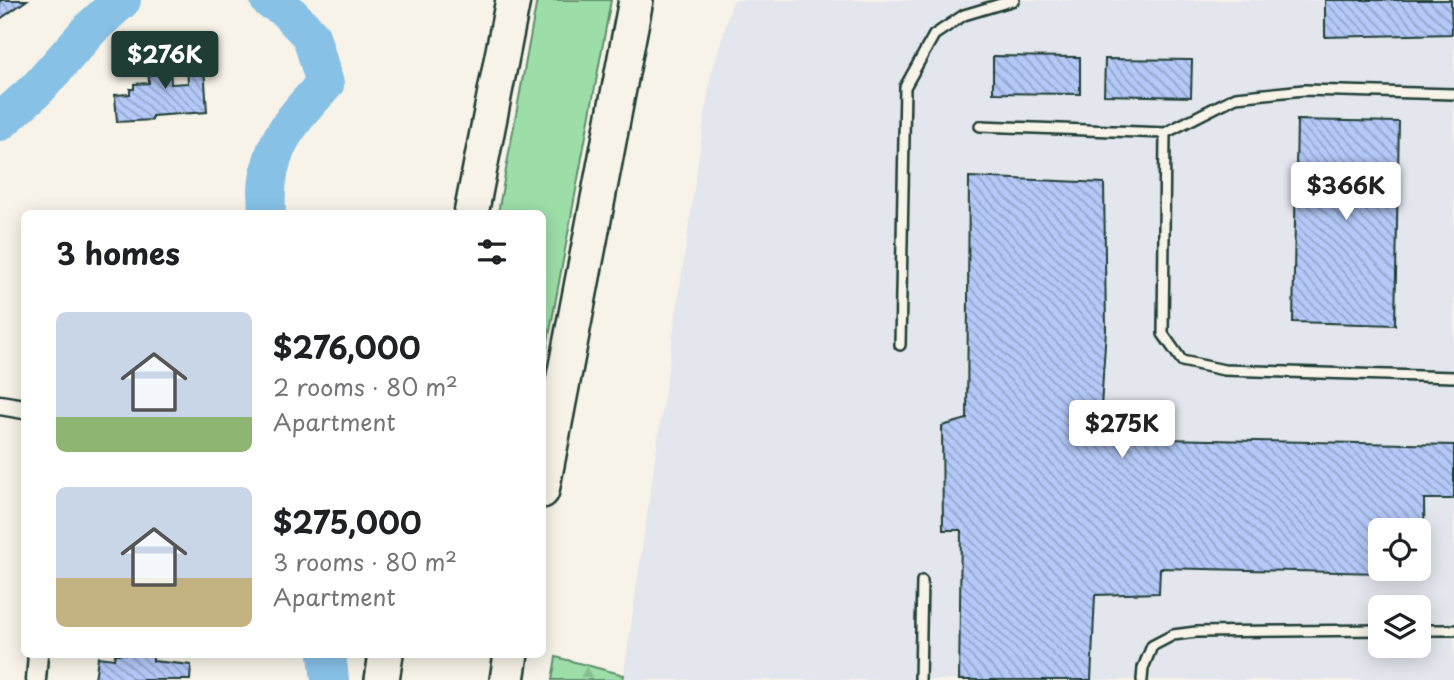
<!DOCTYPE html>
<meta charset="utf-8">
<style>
body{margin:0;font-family:"Playpen Sans",sans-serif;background:#f2f2f2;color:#202124;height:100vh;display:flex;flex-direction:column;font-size:26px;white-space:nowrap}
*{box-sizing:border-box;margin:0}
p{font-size:23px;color:#757577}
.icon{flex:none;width:38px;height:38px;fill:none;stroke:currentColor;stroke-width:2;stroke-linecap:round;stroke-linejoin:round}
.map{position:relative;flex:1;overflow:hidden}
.drawer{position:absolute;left:21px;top:210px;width:525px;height:448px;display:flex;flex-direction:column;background:#fff;border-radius:10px;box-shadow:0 4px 18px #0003}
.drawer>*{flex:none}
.fabs{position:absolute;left:1368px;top:518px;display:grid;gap:14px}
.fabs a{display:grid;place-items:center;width:63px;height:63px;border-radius:10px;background:#fff;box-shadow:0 4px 18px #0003;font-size:35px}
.price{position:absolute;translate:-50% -60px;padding:0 16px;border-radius:7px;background:#fff;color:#222;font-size:23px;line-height:46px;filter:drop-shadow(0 2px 4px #0008)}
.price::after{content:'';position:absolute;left:50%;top:42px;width:21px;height:16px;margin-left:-10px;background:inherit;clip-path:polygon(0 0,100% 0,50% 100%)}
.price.selected{background:#1f3d34;color:#fff}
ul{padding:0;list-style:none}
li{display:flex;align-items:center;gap:21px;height:175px;padding:0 35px}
li span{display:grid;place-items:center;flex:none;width:196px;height:140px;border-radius:10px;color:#555}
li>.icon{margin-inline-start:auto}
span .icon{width:84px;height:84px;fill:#fffc;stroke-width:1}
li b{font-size:30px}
h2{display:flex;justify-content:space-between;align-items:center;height:84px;padding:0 35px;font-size:30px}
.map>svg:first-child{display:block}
</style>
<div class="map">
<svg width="1454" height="680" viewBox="0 0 1454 680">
<defs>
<pattern id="forest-firs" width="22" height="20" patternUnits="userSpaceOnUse" patternTransform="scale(1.75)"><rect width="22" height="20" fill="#9ddea8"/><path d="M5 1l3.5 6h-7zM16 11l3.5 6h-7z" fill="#87bf91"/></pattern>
<pattern id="building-back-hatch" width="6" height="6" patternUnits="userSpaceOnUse" patternTransform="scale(1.75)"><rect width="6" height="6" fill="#b4c9f8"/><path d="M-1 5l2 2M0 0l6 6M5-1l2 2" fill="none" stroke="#92a4ca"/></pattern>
</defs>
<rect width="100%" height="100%" fill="#f7f3e8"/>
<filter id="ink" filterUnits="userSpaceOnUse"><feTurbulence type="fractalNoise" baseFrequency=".0143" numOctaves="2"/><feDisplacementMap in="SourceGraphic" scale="14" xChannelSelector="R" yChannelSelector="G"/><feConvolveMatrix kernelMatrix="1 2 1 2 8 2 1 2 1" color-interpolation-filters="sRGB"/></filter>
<g filter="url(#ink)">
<path fill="#e3e6ed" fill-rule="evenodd" d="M733,0H1454V680H623L710,79ZM1381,530H1419V569H1381ZM1381,607H1419V646H1381Z"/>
<path fill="#9ddea8" stroke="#5e8e6e" stroke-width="2" d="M537,0H611L543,369L542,214L498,213Z"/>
<path fill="url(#forest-firs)" stroke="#5e8e6e" stroke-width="2" d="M556,657L624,675L623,680H552Z"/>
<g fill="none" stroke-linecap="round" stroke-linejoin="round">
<path stroke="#87c1e6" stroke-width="38" d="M0,122L38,88L91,28L122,0
M267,214C263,152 285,127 325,84L311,36L283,7L269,0
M327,654L330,680"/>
</g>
<path fill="url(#building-back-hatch)" stroke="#1f3d34" stroke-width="2" fill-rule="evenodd" d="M0,0H27L0,19Z
M1325,0H1451L1452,34L1325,37Z
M203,51L207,112L152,116V120L117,122L115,95L130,94V89H134V84L149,83L147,55L169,53L171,84L188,83L186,52Z
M993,56L1080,57V94L993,93Z
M1105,59L1192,60L1191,97L1104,95Z
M1297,120L1399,122L1395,325L1293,322Z
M969,177L1104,183L1106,329L1101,407L1165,409L1163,439L1454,445V499H1424L1425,574L1160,568L1159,593L1095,595L1091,680H959L961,530H943L942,426L967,419ZM1381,530H1419V569H1381Z
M115,654H153V661L191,665L190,680H95L98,657L114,659Z"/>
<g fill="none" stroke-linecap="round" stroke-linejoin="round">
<defs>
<path id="lane" d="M980,126L1165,133L1236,97L1304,90L1454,94
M1165,133L1163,334L1182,361L1224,370L1454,377
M900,345L905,87L934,35L964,15L1014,0
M1419,630H1454
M920,680L922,581
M1142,680L1143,668L1152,646L1173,635L1196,632L1381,630"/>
<path id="street" d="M0,405L24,409
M36,680L38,654"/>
<path id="highway" d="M471,214L513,0
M542,491L636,0
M382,680L386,654
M507,680L511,654"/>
</defs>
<use href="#lane" stroke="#1f3d34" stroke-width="14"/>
<use href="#street" stroke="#1f3d34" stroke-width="23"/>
<use href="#highway" stroke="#1f3d34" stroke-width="38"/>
<use href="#lane" stroke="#f7f3e8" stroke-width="9"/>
<use href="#street" stroke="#f7f3e8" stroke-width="18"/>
<use href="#highway" stroke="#f7f3e8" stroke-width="33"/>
</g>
</g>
</svg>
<div class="fabs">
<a><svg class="icon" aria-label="locate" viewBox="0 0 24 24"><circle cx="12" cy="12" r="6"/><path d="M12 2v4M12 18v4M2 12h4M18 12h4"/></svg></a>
<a><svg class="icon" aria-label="layers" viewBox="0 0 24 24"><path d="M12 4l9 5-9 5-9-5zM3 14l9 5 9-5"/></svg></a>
</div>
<b class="price selected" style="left:165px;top:91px">$276K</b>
<b class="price" style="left:1346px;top:222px">$366K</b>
<b class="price" style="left:1122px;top:460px">$275K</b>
<section class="drawer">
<h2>3 homes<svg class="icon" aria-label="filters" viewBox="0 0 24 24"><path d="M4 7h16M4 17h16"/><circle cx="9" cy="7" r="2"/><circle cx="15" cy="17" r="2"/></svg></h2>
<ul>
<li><span style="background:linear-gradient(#c9d6e8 75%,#8fb573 0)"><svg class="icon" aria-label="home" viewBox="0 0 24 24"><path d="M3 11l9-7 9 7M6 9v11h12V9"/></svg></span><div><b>$276,000</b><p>2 rooms · 80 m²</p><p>Apartment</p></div></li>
<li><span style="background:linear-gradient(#c9d6e8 65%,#c2b280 0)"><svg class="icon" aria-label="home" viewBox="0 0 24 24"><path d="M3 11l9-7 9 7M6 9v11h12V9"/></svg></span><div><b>$275,000</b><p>3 rooms · 80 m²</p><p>Apartment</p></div></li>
</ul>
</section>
</div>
